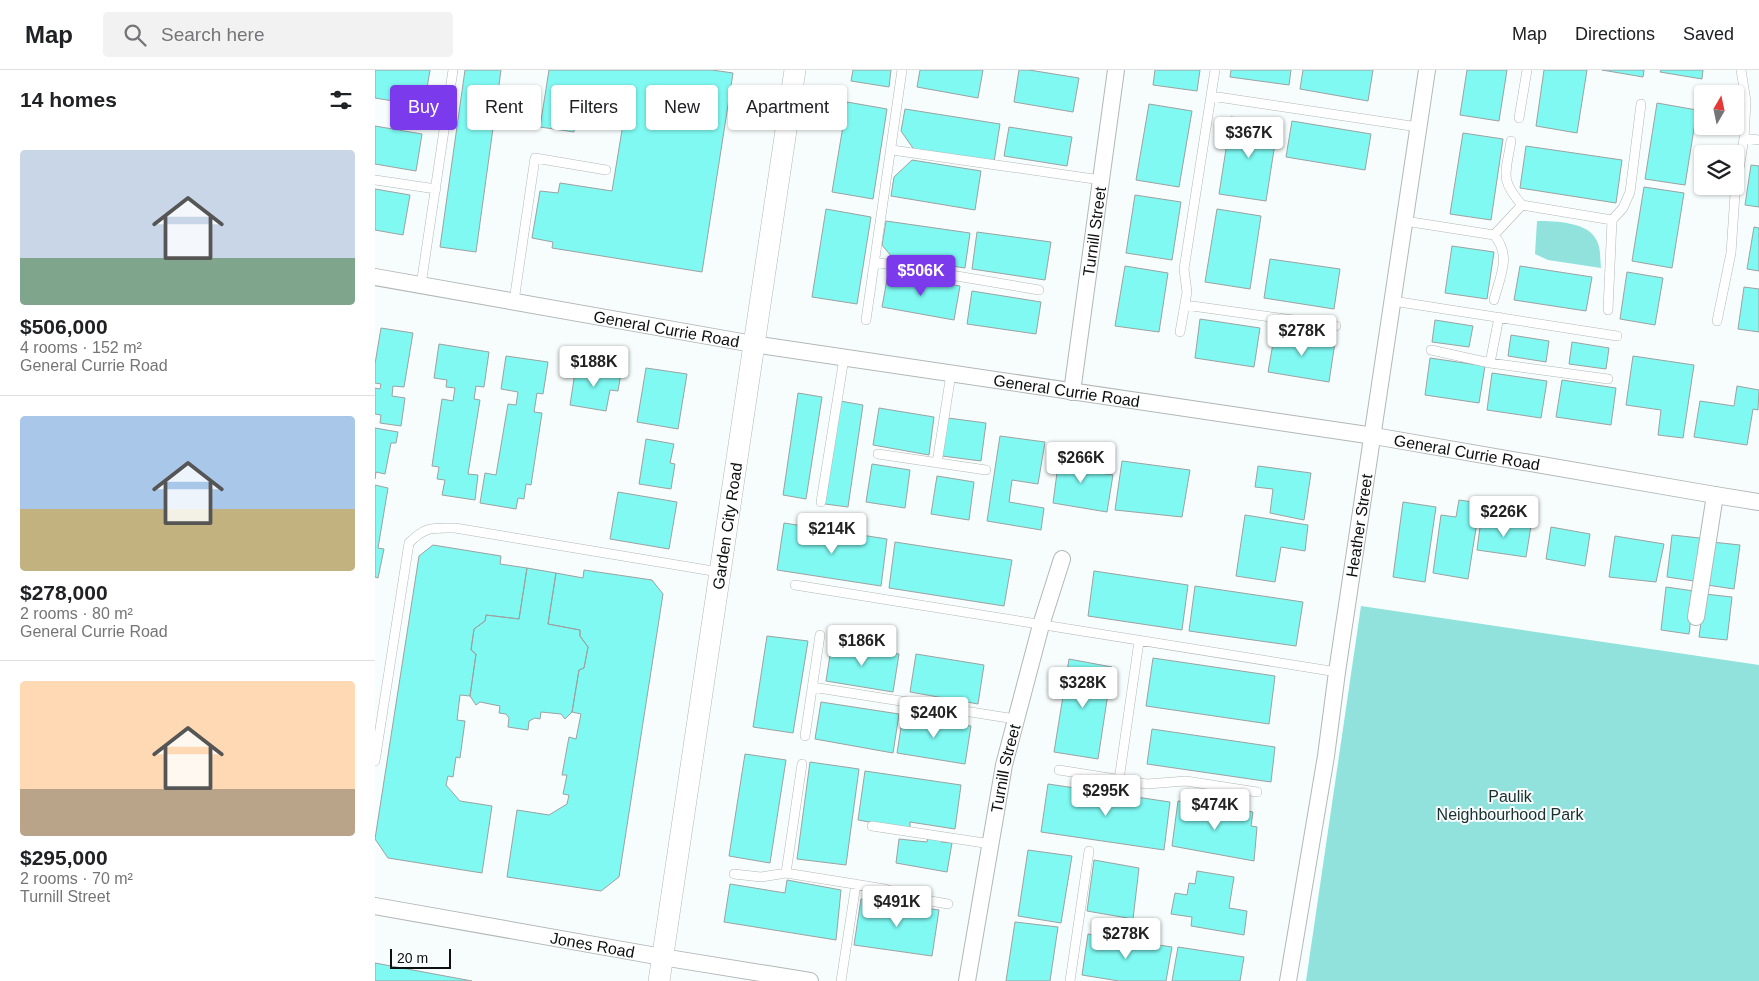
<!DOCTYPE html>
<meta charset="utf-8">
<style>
body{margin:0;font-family:Arial,sans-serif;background:#f2f2f2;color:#202124;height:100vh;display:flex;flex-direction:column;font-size:19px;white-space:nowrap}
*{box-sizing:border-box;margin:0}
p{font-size:16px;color:#757577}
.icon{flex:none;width:28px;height:28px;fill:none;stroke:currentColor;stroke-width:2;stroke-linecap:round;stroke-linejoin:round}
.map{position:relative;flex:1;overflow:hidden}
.side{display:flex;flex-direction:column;background:#fff;width:375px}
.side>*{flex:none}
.top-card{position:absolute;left:15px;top:15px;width:475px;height:45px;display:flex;gap:10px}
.needle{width:32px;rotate:9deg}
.controls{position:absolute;left:1319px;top:15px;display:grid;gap:10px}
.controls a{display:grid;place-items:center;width:50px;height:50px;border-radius:5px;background:#fff;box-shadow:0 1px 4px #0004;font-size:25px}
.scale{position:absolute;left:15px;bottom:12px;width:61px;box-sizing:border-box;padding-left:5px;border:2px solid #0e1010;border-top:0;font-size:14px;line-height:18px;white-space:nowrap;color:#0e1010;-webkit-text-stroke:4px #f7fdfc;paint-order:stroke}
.price{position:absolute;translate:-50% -42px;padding:0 11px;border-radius:5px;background:#fff;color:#222;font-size:16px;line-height:32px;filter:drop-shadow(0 1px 2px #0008)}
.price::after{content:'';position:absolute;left:50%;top:30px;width:15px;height:11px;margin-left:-8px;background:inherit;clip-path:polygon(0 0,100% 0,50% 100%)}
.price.on{background:#7c3aed;color:#fff}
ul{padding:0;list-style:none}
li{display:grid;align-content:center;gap:10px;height:265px;padding:0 20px}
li+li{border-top:1px solid #e0e0e0}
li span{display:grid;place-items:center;height:155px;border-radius:5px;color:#555}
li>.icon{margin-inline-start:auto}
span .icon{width:90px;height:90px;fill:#fffc;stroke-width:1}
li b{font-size:21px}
h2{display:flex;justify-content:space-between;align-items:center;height:60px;padding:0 20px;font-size:21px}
.chip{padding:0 18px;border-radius:5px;background:#fff;box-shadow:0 1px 4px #0004;font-size:18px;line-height:45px}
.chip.on{background:#7c3aed;color:#fff}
header{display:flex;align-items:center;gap:30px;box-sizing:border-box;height:70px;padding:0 25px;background:#fff;border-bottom:1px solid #e0e0e0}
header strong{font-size:24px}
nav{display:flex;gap:28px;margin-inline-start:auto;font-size:18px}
.search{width:350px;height:45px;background:#f2f2f2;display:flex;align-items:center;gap:12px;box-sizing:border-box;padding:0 18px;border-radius:5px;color:#757577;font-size:19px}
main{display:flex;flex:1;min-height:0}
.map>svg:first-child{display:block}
</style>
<header>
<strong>Map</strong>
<div class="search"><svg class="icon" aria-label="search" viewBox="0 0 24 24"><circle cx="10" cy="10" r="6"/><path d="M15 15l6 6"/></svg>Search here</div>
<nav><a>Map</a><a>Directions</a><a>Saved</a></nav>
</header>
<main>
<section class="side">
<h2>14 homes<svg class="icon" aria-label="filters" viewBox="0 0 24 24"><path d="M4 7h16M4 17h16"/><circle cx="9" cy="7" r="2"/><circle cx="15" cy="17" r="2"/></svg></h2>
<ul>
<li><span style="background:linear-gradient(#c9d6e8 70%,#7fa58c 0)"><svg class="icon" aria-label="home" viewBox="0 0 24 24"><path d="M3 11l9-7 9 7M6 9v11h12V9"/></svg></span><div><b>$506,000</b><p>4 rooms · 152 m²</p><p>General Currie Road</p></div></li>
<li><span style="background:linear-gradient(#a9c7e8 60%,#c2b280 0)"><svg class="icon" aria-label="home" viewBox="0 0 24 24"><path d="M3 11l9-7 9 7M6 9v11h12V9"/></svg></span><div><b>$278,000</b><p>2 rooms · 80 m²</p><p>General Currie Road</p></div></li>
<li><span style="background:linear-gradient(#ffd9b3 70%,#b9a48a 0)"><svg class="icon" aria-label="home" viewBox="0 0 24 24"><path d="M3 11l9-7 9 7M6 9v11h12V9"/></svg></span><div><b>$295,000</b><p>2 rooms · 70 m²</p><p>Turnill Street</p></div></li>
</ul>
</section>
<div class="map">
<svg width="1384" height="911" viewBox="0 0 1384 911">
<rect width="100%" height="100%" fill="#f7fdfc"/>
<path fill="#91e2dc" d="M1162,151C1181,151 1214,152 1222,171C1226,179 1225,190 1226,198L1173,190L1160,184Z
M986,536L1384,595V911H931Z"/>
<path fill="#7ff9f2" stroke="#9ca2a1" d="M0,0H55L49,36L0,28Z
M90,0H126L101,182L65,177Z
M174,0H337L358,3L327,202L177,178L178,172L157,168L165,121L183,123L185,113L237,121L248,54L218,50V54L200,51L199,62L165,57Z
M478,0H516L514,17L476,11Z
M545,0H608L603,28L542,17Z
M644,0H654L704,8L698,42L639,32Z
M780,0H825L822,21L778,15Z
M856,0H916L914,15L855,7Z
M928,0H998L993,31L925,19Z
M1092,0H1132L1124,51L1085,45Z
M1169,0H1212L1202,63L1161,56Z
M1227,0H1269L1268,7Z
M1286,0H1328L1327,9L1285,2Z
M472,32L512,39L498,129L457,122Z
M1282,33L1322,40L1310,115L1270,109Z
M774,34L817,41L804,117L761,110Z
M530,39L625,54L619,92L540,81L526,61Z
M856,47L903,54L891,131L844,124Z
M917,51L996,64L990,100L911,87Z
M0,56L47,64L41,101L0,94Z
M634,57L697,67L692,96L629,86Z
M1088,63L1128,69L1116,150L1075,144Z
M1151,76L1247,90L1241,133L1145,118Z
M537,90L606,101L600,140L516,126L519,107Z
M1376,95L1384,96V137L1370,135Z
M1269,117L1309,123L1297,198L1257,191Z
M0,119L35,125L28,165L0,160Z
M760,125L806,132L797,190L751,183Z
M451,139L496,147L482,234L437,227Z
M842,139L886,146L875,219L830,212Z
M511,151L595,163L590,198L517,187L507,175Z
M1379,157L1384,158V201L1372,199Z
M602,162L676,172L670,210L597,199Z
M1077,176L1119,182L1112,229L1070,223Z
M895,189L965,199L959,239L889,228Z
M750,196L793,203L784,262L740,256Z
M1145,196L1217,207L1211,241L1139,230Z
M1252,202L1288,208L1280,255L1245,249Z
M513,204L585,216L579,250L507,237Z
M1369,217L1384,219V262L1363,259Z
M597,221L666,232L661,264L592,254Z
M825,249L885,258L879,297L820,288Z
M1060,250L1098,256L1094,277L1057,272Z
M6,258L38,263L29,317L18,316L17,326L30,328L26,356L5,353L6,345L0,344V318L5,319L6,314L0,313V294Z
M900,262L960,272L954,312L893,302Z
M1136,265L1174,271L1171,292L1133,286Z
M1197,272L1234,278L1231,299L1194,294Z
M64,274L114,282L109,317L101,316L99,329L105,330L93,404L103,405L100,430L67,425L70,410L62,409L64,397L57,396L67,329L78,331L80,318L71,317L72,310L59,308Z
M131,286L173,292L168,324L162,323L159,342L167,343L156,415L151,414L149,429L143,428L141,439L105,433L110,403L121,405L133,334L141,335L143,322L126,319Z
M1258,286L1319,295L1308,368L1283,365L1286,340L1251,335Z
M1055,288L1110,296L1104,333L1050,325Z
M201,296L246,303L243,321L235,320L231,341L195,335Z
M271,298L312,304L303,359L262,352Z
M1117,303L1172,311L1166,348L1112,340Z
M1187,310L1241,318L1236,355L1181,347Z
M1362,316L1384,320L1383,340L1378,339L1372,375L1319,367L1325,331L1359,336Z
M423,323L447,327L431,429L408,425Z
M465,331L488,335L473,437L450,434Z
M504,338L559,347L554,385L498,375Z
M573,348L611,353L606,391L567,386Z
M0,358L23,362L21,373H16L10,404L1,402L0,409Z
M625,366L670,372L663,414L637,410L634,432L669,438L666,460L612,451Z
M271,369L299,374L295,393L300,394L296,419L264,414Z
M685,380L711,383L709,400L738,405L732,442L678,433Z
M747,391L815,400L807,447L740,440Z
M497,394L535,400L530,438L491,432Z
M883,396L936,403L929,450L895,443L898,419L880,417Z
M562,406L599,412L594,450L556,444Z
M0,415L13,418L3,478L9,479L3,508L0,507Z
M243,422L302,432L294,479L235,469Z
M1084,430L1105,433L1093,509L1058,503L1066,445L1081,447Z
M1028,432L1061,437L1050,512L1018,507Z
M870,445L933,455L930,481L906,477L900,512L861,506Z
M1106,450L1156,456L1151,487L1102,480Z
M409,453L512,469L506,516L402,500Z
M1176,457L1215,464L1210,496L1171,489Z
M1297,465L1325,468L1319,511L1292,507Z
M1240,466L1289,474L1281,512L1234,507Z
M520,472L637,490L629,536L514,518Z
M1337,472L1365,475L1359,519L1332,515Z
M58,475L126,486L125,494L152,498L144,549L111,545L110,551L99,559L96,580L101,584L95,626L85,625L82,650L90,651L85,688L81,687L78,707L73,706L71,715L85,731L117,736L107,803L13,788L0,769L44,486Z
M152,498L181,503L173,554L205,560V566L213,577L209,598L204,600L197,642L190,649L186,644L166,642L165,649L160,648L154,651L153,660L133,657L134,648L131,644L124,643L125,636L105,632L101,635L95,626L101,584L96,580L99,559L110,551L111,545L144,549Z
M209,500L277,510L288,524L244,807L226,821L132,807L142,740L174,745L192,734L194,725L188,724L192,705H187L194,667L201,669L206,644L197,642L204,600L209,598L213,577L205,566V560L173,554L181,503L208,508Z
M719,501L813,515L807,560L713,546Z
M820,516L928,532L921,576L814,561Z
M1291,517L1319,521L1314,564L1286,560Z
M1330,524L1357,527L1352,570L1324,567Z
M392,566L433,571L418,663L378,657Z
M457,573L524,584L518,622L451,611Z
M541,584L609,595L603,634L535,622Z
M778,588L900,606L894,654L771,636Z
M694,589L737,597L723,689L679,682Z
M446,632L524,644L518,683L440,669Z
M528,645L596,656L590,694L522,683Z
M777,659L900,677L896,712L772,694Z
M370,684L411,690L395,793L354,786Z
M435,692L484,699L471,795L422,789Z
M490,701L586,715L580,759L535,752V759L483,750Z
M673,714L795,732L789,780L666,762Z
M803,731L878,742L876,756L882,757L879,791L797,776Z
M553,767L566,770V772L577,773L572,802L521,793L524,769L552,772Z
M653,780L697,786L686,853L643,846Z
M719,790L764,798L758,849L712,841Z
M822,801L859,807L854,838L872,841L869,865L816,856L817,847L796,844L800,823L812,825L814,813L820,814Z
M412,810L466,820L461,870L349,852L355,814L410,823Z
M486,829L564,840L557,886L479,875Z
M640,852L683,857L675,911H631Z
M713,864L797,877L791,911H744L707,905Z
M803,877L869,887L865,911H797Z
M0,893L97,911H0Z"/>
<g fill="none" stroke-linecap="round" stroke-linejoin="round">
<defs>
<path id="service" d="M836,26L1043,57
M1144,48L1152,0
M1369,68L1384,70
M1136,71C1131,103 1124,109 1147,135
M517,80L726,110
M0,110L61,119
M1030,151L1119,165L1147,135L1237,150L1248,138L1255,122L1266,34
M499,192L664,220
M46,215L78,0
M1119,230C1125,206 1137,186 1119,165
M139,231L160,88L231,100
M1018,231L1242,266
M810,235L961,256
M1233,240L1237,150
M491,250L527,0
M1342,251L1356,183L1360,124L1369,68L1371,31L1366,0
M805,262L812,222L809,199L840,0
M1056,280L1115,293L1233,309
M1115,293L1124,247
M503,384L611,400
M562,393L576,304
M446,432L469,288
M420,515L962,602
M437,617L640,649
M430,666L445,565
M0,691L34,473C50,456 58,458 80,458L344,502
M684,700L772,714L811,711L882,722
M744,710L764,571
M497,756L616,774
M411,803L427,694
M359,804L386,807L411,803L510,819L533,827L573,834
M466,911L481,814
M695,911L714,781"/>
<g id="minor">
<path id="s1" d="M0,207L378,274L999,366L1340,425L1384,432"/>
<path id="s2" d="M697,322L741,0"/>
<path d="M1321,547L1340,425"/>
<path id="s3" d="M0,836L287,887L435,911"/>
<path id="s4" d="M592,911L629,695L666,555L687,489"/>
<path id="s5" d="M913,911L951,686L962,602L1052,0"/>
</g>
<g id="tertiary">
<path id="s6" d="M284,911L420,0"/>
</g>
</defs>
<use href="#service" stroke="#b2b8b7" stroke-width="10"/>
<use href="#minor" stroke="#b2b8b7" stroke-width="18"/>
<use href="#tertiary" stroke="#b2b8b7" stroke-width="22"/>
<use href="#service" stroke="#fff" stroke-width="9"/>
<use href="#minor" stroke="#fff" stroke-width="16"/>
<use href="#tertiary" stroke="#fff" stroke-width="21"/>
</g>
<g text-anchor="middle" stroke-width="4" stroke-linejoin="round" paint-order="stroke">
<g font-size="16" fill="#0e1010" stroke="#f7fdfc">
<text dy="6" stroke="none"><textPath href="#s2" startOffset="162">Turnill Street</textPath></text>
<text dy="6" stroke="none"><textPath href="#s1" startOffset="296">General Currie Road</textPath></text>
<text dy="6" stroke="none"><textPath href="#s1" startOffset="701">General Currie Road</textPath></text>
<text dy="6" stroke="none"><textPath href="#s1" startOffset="1106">General Currie Road</textPath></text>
<text dy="6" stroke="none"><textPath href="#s6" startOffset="460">Garden City Road</textPath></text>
<text dy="6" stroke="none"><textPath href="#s5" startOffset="461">Heather Street</textPath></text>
<text dy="6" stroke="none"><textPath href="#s4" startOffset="216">Turnill Street</textPath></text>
<text dy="6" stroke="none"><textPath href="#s3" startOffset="221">Jones Road</textPath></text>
</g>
<g font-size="16" fill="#1a302f" stroke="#f7fdfc">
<text x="1135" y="732">Paulik<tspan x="1135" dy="18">Neighbourhood Park</tspan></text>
</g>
</g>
</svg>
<div class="controls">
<a><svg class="needle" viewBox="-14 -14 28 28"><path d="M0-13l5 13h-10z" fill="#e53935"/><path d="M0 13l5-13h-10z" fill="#757577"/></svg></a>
<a><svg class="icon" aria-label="layers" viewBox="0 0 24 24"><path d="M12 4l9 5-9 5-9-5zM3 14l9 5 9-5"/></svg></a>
</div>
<div class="scale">20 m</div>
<b class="price" style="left:874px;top:89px">$367K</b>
<b class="price on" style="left:546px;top:227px">$506K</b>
<b class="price" style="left:927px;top:287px">$278K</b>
<b class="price" style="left:219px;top:318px">$188K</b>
<b class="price" style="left:706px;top:414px">$266K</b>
<b class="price" style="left:1129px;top:468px">$226K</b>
<b class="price" style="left:457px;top:485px">$214K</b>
<b class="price" style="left:487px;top:597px">$186K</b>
<b class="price" style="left:708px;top:639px">$328K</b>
<b class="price" style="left:559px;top:669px">$240K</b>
<b class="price" style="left:731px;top:747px">$295K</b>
<b class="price" style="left:840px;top:761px">$474K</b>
<b class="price" style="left:522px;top:858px">$491K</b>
<b class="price" style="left:751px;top:890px">$278K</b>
<div class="top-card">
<a class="chip on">Buy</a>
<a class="chip">Rent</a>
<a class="chip">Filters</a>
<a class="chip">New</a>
<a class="chip">Apartment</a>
</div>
</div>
</main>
